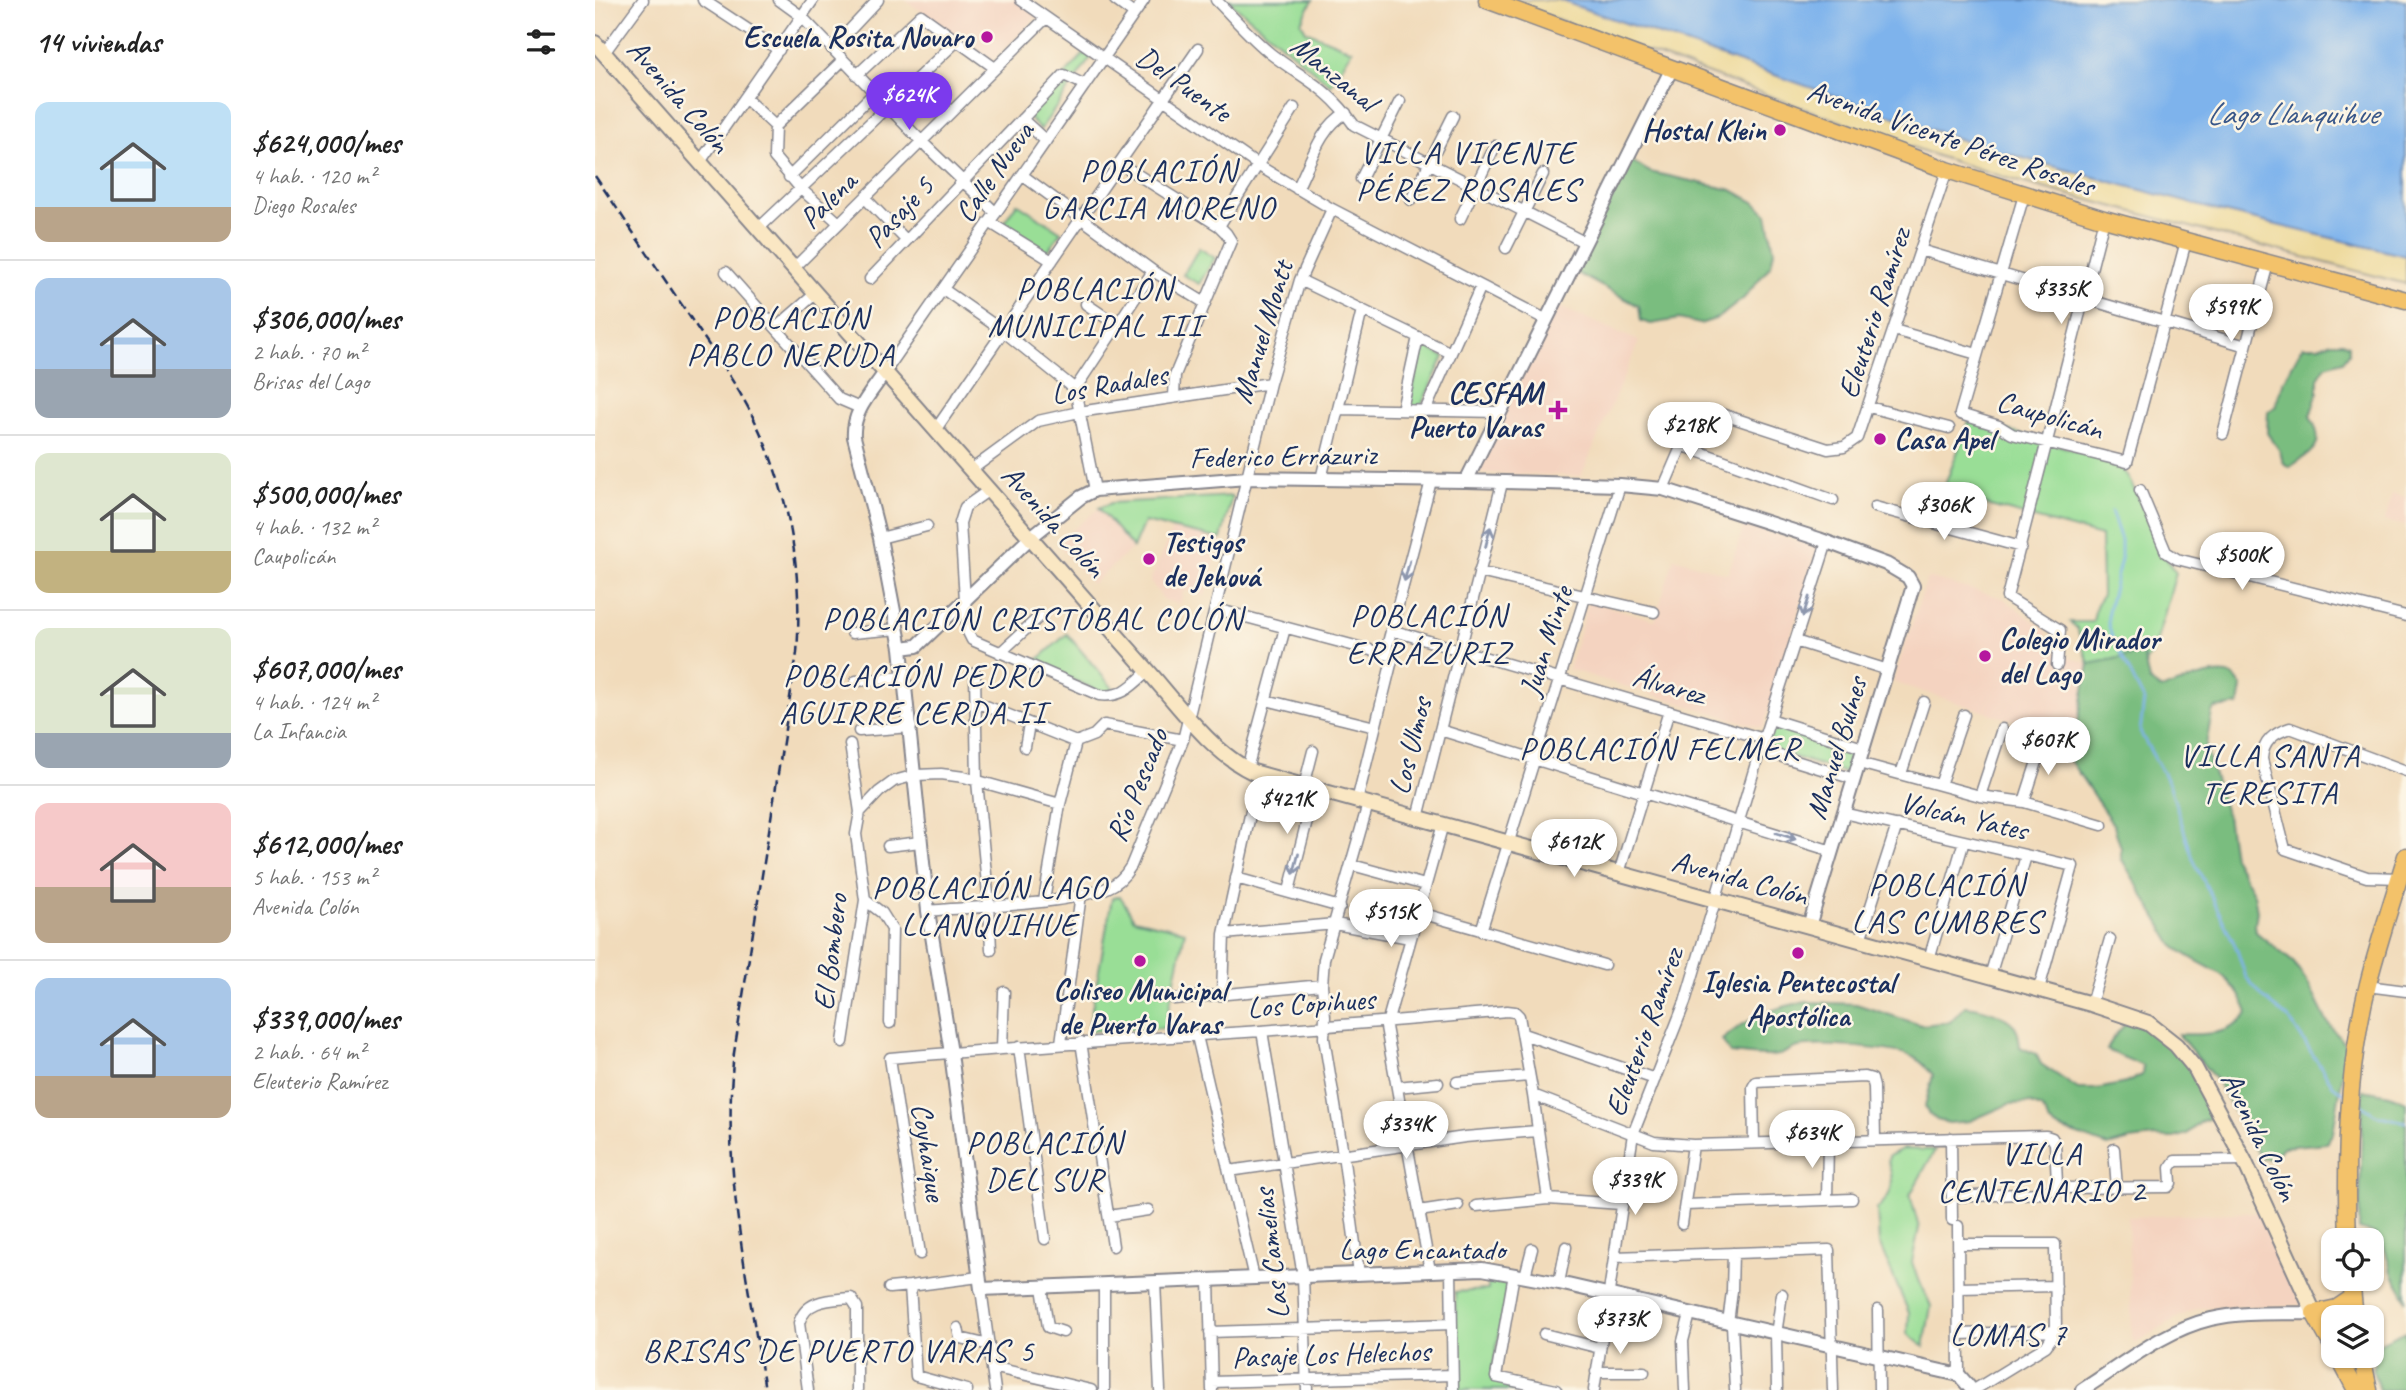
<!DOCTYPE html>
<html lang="es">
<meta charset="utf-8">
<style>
body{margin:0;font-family:Caveat,sans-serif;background:#f2f2f2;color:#222;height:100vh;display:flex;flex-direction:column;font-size:26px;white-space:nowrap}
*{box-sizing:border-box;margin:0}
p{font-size:23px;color:#767676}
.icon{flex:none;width:38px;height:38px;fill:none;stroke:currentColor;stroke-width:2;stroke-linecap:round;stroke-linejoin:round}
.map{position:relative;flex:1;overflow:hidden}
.drawer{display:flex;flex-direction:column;background:#fff;width:595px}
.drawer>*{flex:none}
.controls{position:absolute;left:1726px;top:1228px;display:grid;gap:14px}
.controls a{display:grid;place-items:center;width:63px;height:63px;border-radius:14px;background:#fff;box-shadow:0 2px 5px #0004;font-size:35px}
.price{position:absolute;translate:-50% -60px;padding:0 16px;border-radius:24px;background:#fff;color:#222;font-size:23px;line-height:46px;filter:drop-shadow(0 2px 4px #0008)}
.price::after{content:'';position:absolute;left:50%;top:42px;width:21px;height:16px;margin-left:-10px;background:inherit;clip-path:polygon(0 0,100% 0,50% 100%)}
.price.selected{background:#7c3aed;color:#fff}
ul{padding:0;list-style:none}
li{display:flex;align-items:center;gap:21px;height:175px;padding:0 35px}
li+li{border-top:2px solid #e0e0e0}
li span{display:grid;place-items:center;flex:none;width:196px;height:140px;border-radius:14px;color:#555}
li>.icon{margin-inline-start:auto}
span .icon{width:84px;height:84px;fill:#fffc;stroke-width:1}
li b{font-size:30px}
h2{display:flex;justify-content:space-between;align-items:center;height:84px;padding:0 35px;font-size:30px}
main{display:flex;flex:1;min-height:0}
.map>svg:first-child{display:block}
</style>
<main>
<section class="drawer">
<h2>14 viviendas<svg class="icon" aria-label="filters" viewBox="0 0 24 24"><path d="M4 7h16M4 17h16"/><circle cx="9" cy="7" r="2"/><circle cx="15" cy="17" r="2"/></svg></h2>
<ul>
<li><span style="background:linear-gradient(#bfe0f5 75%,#b9a48a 0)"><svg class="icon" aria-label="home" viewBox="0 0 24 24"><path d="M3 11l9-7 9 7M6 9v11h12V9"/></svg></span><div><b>$624,000/mes</b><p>4 hab. · 120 m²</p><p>Diego Rosales</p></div></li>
<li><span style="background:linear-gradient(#a9c7e8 65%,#9aa5b1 0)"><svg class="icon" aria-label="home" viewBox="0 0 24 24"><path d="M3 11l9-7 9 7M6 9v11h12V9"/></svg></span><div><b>$306,000/mes</b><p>2 hab. · 70 m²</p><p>Brisas del Lago</p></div></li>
<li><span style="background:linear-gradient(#dfe7d0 70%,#c2b280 0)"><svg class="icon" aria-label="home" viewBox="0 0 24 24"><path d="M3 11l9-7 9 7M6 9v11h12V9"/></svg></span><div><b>$500,000/mes</b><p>4 hab. · 132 m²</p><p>Caupolicán</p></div></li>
<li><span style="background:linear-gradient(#dfe7d0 75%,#9aa5b1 0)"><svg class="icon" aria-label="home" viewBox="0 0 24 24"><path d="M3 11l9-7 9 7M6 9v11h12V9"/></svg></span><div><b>$607,000/mes</b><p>4 hab. · 124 m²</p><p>La Infancia</p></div></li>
<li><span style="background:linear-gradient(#f6c9c9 60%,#b9a48a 0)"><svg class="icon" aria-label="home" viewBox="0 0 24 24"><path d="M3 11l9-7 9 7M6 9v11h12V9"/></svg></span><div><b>$612,000/mes</b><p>5 hab. · 153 m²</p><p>Avenida Colón</p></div></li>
<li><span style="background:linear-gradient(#a9c7e8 70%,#b9a48a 0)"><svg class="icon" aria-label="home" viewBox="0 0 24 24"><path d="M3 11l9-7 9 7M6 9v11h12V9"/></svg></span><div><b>$339,000/mes</b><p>2 hab. · 64 m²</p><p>Eleuterio Ramírez</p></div></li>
</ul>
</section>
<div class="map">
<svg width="1811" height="1390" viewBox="0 0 1811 1390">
<rect width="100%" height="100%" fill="#fcf5e5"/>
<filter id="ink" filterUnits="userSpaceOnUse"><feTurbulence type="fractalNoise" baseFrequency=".0143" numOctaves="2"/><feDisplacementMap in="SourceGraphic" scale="14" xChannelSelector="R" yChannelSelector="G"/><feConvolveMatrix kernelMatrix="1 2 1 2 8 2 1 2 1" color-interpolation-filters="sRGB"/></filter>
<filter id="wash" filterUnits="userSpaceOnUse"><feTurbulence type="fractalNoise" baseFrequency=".00686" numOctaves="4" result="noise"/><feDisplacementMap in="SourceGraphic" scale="28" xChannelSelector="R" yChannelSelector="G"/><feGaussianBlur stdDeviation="1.57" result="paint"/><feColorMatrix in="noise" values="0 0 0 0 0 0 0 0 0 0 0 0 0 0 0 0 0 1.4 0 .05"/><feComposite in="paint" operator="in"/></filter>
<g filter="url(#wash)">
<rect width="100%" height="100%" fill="#f1dbbb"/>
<path fill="#f4d3c0" d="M310,0H423L444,15L397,60Z
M960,305L1044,341L986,476L883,473Z
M1797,494L1811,497V526L1790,521Z
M504,508L538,548L497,584L462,543Z
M1149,525L1223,547L1168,728L973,669L994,601L1060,620L1079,558L1133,574Z
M577,529L626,539L610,596L589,590L585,604L569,600L555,581Z
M1332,578L1408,598L1452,631L1451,648L1494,664L1482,727L1472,738L1298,682Z
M1666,1212L1706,1305L1605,1308L1585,1316L1540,1343L1537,1337L1533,1217Z"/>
<path fill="#99de96" stroke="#5a867a" stroke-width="2" d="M633,0H718L706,22L711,31L757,50L736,85Z
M490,53L497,56L445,130L432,116Z
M422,203L466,232L450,255L406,227Z
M604,248L620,258L604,284L588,275Z
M828,345L849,357L825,408L813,407Z
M1375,419L1523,463C1549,496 1555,540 1581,573L1559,650L1545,668L1507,671L1494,664L1482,628L1475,622H1498L1501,606L1507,595L1506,536L1347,493Z
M637,496L626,539L549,522L538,548L504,508L516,503Z
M472,634L521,692H506L439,663Z
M1178,725L1261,751L1254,774L1170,748Z
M525,896L539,919L590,931L570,1028L493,1031L517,898Z
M1307,1149L1340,1150L1315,1195L1324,1228L1317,1262L1323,1280L1336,1306L1329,1347L1313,1334L1314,1313L1284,1243L1282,1209C1294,1197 1299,1190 1296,1173C1294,1166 1292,1163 1294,1156Z
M893,1275L914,1278L896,1380L939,1390H861L860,1292L893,1290Z"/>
<path fill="#7abd7f" stroke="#4a766e" stroke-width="2" d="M1035,160L1055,172L1137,190L1159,202L1172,214L1179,251L1176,265L1149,298L1123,318L1105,324L1084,319L1056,324L1046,321L1044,306L980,272Z
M1737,342H1748L1754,345V353L1748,361L1731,366L1723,378V392L1715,416C1732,446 1719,450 1695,467C1683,462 1689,456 1683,448C1679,442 1675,438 1672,433L1673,412L1681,406C1684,388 1698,363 1708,346H1725Z
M1548,653L1554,681L1565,689C1583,686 1626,664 1640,678C1643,680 1644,684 1647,687L1644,705L1620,708L1617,712L1611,745L1615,763L1632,816L1638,857L1659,894L1662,911L1660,924L1661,932L1699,963L1714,985L1731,1020L1752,1048L1738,1133L1731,1143L1688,1147L1679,1158L1666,1159L1622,1081L1583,1034C1609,1035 1636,1036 1653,1013C1648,999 1636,980 1622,972C1607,963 1591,957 1578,945L1526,858V848L1519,826L1472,756V738L1482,727L1494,664Z
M1212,1002L1261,1004L1326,1025L1355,1022L1370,1006C1384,1007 1408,1013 1419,1025C1424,1030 1424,1040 1425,1047L1441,1054L1446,1064L1483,1089H1502L1531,1083L1547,1075L1548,1066L1512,1050L1518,1038L1531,1023L1565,1029L1612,1088L1622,1116L1607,1121L1592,1134L1578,1138L1559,1137L1535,1140L1513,1146L1460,1127L1453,1121L1451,1114L1446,1108L1434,1103L1414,1104L1375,1121L1354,1123L1342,1120L1334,1114L1330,1106L1338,1075C1332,1068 1327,1061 1318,1057C1302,1048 1223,1043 1204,1047C1197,1048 1191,1053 1184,1055C1169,1058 1150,1054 1135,1053L1127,1040C1150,1019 1181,1006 1212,1002Z
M1768,1090L1795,1095L1811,1102V1301C1809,1291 1802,1284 1798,1275C1789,1252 1793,1235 1764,1229Z
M1811,1331V1390H1784L1778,1371L1785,1343Z"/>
<path fill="#eeda9e" stroke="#84847e" stroke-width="2" d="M908,0H964L1384,146L1628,212L1811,256V284L1422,181L1345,157Z"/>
<path fill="#7eb3ec" stroke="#4c71a5" stroke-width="2" d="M964,0H1811V256L1628,212L1384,146Z"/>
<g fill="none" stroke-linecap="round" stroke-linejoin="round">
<path stroke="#7eb3ec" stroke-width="2.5" d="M1516,511L1526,540V559L1513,611V623L1517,637L1549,700L1545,732L1575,786L1598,859L1641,947L1651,977L1669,998L1694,1019L1738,1085L1749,1093
M1766,1105L1781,1115L1811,1122"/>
</g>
</g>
<g filter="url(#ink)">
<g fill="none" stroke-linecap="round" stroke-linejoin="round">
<defs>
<path id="minor" d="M108,0L184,50
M184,0L206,16L326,141L401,213
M426,0L664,166L737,209L950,319
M520,0L539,14
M621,0C639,18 656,38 676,54C710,80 733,87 759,125L989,242
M237,49L283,0
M9,53L48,0
M262,75L326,15L400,68
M150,98L180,126L179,157L206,189L244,223
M427,119L451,141
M180,126L248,60
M105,162L218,0
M524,163L624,226
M427,175L558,271L610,303
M194,177L279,93
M766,179L805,101
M702,189C715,164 725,127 751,113
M1429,195L1365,414L1404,426L1417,434L1532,462L1591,241
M270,198L311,240
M816,200L858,116
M865,219L900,146
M394,222L457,261
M164,228L363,40
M911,248L948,174
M1325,250L1651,346
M199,268L451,18
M131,272L244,399L265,408
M275,279L469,75L490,85
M705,280L856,353
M348,289L408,331L480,389
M491,304L522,325
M182,327L220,294
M1299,330L1382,354
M290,372L549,0
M579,396L580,375L636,241L631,233L624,226L699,108
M1274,407L1354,428
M743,409L904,412
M807,410L823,337
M830,411L886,286
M341,429L603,49
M1628,434L1673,263
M1086,445L1238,500
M376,470L443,421L484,412L675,383
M726,479L767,310
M1068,489L1096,424C1102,414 1111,410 1123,413L1233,449L1249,447L1262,438L1352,170
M394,490L370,507L365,523L372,630L377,640L504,695C527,698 537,686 553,671
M500,490L480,389L558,271
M1545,490L1571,552L1582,559L1811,616
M1280,507L1426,547
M285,538L332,526
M884,572L1059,612
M621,609L798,656L762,801
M796,630L1169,739
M257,633L303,629
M1200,641L1293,670
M405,653L445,616
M790,654L836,481
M1462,665L1465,630L1412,597L1509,219
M380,673L382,781L394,905L396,950
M261,681L310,677
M671,700L780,727
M381,702L481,742
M1175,719L1268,748
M845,730L1237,851
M264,731L316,727
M481,742L499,735L509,725L588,740
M255,744L265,812
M430,747L434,724
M1165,750L1259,779
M1264,763L1385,796L1429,802L1507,825
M652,769L690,628
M1306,774L1329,702
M1345,785L1369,715
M709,786L718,751
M1385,796L1407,729
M1429,802L1448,743
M1248,813L1478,866L1444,989
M823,818L907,483
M293,846L325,842
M757,865L830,885
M1024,873L1074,711
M641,878L745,907
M1804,878L1772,877L1690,849L1667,759C1668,741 1679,733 1695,728L1811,771
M694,891L720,789
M270,900L287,913L297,929L295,1023
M449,901L465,804L481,742
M333,911C386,906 464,906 512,888C523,884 530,876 536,866L588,740L675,383L705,280L737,209
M822,912L1009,965
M886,931L1025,485
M629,934L740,924L815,938
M1265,940L1302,825
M1334,959L1369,841
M1395,976L1431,856
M1772,986L1811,991
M627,995L629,934L664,774
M579,999L727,985
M1496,1004L1515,939
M667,1031L708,1276L712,1390
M928,1034L1060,1079
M602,1036L659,1278
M248,1042L270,900L261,834L265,812L284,792L299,781L321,775L346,774L369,777L465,804
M486,1042L518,1246
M466,1043L486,894
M424,1047L450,1239
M407,1048L409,992
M862,1082L934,1076
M802,1087L843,1083
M938,1095L953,1199
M1356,1138L1357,1220
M1159,1143L1158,1087L1161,1082L1270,1077L1277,1079L1279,1087L1280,1139
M1519,1149L1522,1188
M634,1171L870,1137L942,1131
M1357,1197L1445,1193L1465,1188L1573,1187L1576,1183L1575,1168L1580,1161L1649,1160
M1232,1200L1233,1141
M1090,1205L1257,1199
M881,1206L953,1199L1027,1204
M824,1211L863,1205
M514,1216L553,1210
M1087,1224L1098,1145
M1363,1226L1364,1375
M1364,1244H1460L1461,1331L1451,1346L1379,1390
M325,1254L295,1058C500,1040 707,1031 912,1011L920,1012L924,1016L938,1095L1059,1142L1098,1145L1451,1136L1457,1138L1460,1143L1462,1183L1465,1188
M1019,1257L1234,1250L1238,1390
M835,1271L791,1027L848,824
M856,1271L858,1390
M764,1274L748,1154L729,1038L730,1016L727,985L729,959L773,804
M919,1274L901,1377L961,1390
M930,1276L937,1249
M614,1280L617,1390
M560,1282L565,1390
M964,1283L971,1247
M509,1284V1390
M447,1287L453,1327L468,1332
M294,1288L315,1286
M1364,1288L1461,1286
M386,1289L400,1390
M1283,1310L1284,1390
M1133,1323L1137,1291L1138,1253
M1137,1324L1140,1390
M363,1328L365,1338L394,1345
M615,1332L857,1324
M949,1334L1005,1348
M1364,1334L1461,1331
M397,1367L496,1390
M1001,1372H1049
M617,1382L857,1375
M1182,1389L1181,1334L1187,1294
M213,1390L204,1323C211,1299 235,1300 256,1298L262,1307V1390
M372,1390L321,1376L315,1286L384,1277
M999,1390L1038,1134L1090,1002L1165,750L1232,542
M1090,1390L1088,1341L1095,1314"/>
<path id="tertiary" d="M290,372C277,392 257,411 259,437L285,538L306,648L333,911L356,1053L386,1289L887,1269L964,1283L1364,1375L1377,1390
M871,481L1077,68
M306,648L322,646L436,537L486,497L500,490L652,478L871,481L1025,485L1068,489L1224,539L1291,564L1313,577L1318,586L1214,926
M1487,1390C1527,1365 1569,1330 1616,1319C1648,1311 1685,1314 1719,1313"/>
<path id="secondary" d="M0,43L553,671C582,704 618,754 658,772L1496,1004L1553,1023L1581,1045L1600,1068L1649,1160L1719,1313"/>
<path id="primary" d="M892,0L1352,170L1509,219L1811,300
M1753,1241C1750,1160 1753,1063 1773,984C1784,941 1798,899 1811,856
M1756,1279L1760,1318
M1738,1347L1719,1313L1742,1308L1757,1298
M1743,1356L1761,1390
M1767,1356L1774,1390"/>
</defs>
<use href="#minor" stroke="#86858c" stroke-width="13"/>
<use href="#tertiary" stroke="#86858c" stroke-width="16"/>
<use href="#secondary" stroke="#86858c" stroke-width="18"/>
<use href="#primary" stroke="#86858c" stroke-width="19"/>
<use href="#minor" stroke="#fff" stroke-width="10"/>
<use href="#tertiary" stroke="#fff" stroke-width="12"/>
<use href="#secondary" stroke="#fae7c3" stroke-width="14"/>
<use href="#primary" stroke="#f3c26a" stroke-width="16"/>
<path stroke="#1b2f5e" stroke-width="2.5" stroke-dasharray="10 5" stroke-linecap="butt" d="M0,176C30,220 59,264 89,308C111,342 136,375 155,411C194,487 208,569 202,653L139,1053C126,1166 153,1279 170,1390"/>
</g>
<defs><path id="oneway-shaft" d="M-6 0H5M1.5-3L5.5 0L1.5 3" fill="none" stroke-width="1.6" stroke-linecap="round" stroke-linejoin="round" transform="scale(1.75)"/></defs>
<g stroke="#8d97ae">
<use href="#oneway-shaft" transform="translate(893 537) rotate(-76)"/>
<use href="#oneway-shaft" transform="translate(812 571) rotate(105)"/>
<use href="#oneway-shaft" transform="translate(1211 607) rotate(108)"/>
<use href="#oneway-shaft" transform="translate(1191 836) rotate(17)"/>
<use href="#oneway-shaft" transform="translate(701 864) rotate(104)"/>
</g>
</g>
<g fill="#b5179e" stroke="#fcf5e5" stroke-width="2.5">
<circle cx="392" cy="37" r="7"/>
<circle cx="1185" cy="130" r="7"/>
<path d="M959.5 399.5h7v7h7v7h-7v7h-7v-7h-7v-7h7z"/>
<circle cx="1285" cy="439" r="7"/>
<circle cx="554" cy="559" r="7"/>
<circle cx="1390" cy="656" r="7"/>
<circle cx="1203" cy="953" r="7"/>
<circle cx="545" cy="961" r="7"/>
</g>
<g text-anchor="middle" stroke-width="5" stroke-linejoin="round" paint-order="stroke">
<g font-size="30" font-weight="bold" fill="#1b2f5e" stroke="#fcf5e5" text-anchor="end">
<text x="378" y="47">Escuela Rosita Novaro</text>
<text x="1171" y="140">Hostal Klein</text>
<text x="947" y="403">CESFAM<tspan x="947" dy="34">Puerto Varas</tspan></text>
<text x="1299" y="449" text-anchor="start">Casa Apel</text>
<text x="568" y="552" text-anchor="start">Testigos<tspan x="568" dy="34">de Jehová</tspan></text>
<text x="1404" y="649" text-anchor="start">Colegio Mirador<tspan x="1404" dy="34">del Lago</tspan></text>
<text x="1203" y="992" text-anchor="middle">Iglesia Pentecostal<tspan x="1203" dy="34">Apostólica</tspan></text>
<text x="545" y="1000" text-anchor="middle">Coliseo Municipal<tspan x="545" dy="34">de Puerto Varas</tspan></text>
</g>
<g font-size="30" fill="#1b2f5e" stroke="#fcf5e5">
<text transform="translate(739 73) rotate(39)" y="10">Manzanal</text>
<text transform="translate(589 84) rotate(35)" y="10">Del Puente</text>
<text transform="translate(84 96) rotate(49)" y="10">Avenida Colón</text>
<text transform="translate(1356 138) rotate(19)" y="10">Avenida Vicente Pérez Rosales</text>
<text transform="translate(399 172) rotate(-55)" y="10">Calle Nueva</text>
<text transform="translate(233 200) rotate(-45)" y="10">Palena</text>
<text transform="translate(304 212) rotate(-47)" y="10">Pasaje 5</text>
<text transform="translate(1279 313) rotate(-72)" y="10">Eleuterio Ramírez</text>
<text transform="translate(667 332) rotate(-73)" y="10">Manuel Montt</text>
<text transform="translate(514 384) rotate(-10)" y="10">Los Radales</text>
<text transform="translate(1455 415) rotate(16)" y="10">Caupolicán</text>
<text transform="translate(688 456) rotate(-1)" y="10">Federico Errázuriz</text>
<text transform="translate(459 521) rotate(48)" y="10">Avenida Colón</text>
<text transform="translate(951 641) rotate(-72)" y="10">Juan Minte</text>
<text transform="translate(1074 685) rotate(16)" y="10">Álvarez</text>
<text transform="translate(815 746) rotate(-76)" y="10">Los Ulmos</text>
<text transform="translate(1241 748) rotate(-73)" y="10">Manuel Bulnes</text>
<text transform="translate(542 785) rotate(-68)" y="10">Río Pescado</text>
<text transform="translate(1369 816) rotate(13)" y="10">Volcán Yates</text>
<text transform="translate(1145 878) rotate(15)" y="10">Avenida Colón</text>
<text transform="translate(235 952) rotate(-83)" y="10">El Bombero</text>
<text transform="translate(716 1003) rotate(-4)" y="10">Los Copihues</text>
<text transform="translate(1049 1032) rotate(-70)" y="10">Eleuterio Ramírez</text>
<text transform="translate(1665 1136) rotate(64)" y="10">Avenida Colón</text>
<text transform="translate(334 1152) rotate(81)" y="10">Coyhaique</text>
<text x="827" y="1259">Lago Encantado</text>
<text transform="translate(676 1254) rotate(-97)" y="10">Las Camelias</text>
<text transform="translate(736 1354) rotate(-2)" y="10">Pasaje Los Helechos</text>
</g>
<g font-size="32" font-style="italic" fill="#395789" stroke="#fcf5e5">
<text x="1697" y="124">Lago Llanquihue</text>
</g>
<g font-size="32" letter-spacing="2" fill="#1b2f5e" stroke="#fcf5e5">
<text x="873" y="163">VILLA VICENTE<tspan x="873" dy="37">PÉREZ ROSALES</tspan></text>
<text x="564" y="181">POBLACIÓN<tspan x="564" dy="37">GARCIA MORENO</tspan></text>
<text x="500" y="299">POBLACIÓN<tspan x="500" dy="37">MUNICIPAL III</tspan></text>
<text x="196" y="328">POBLACIÓN<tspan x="196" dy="37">PABLO NERUDA</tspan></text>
<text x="834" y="626">POBLACIÓN<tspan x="834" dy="37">ERRÁZURIZ</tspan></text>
<text x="438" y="629">POBLACIÓN CRISTÓBAL COLÓN</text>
<text x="318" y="686">POBLACIÓN PEDRO<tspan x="318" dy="37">AGUIRRE CERDA II</tspan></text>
<text x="1065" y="759">POBLACIÓN FELMER</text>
<text x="1675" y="766">VILLA SANTA<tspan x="1675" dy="37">TERESITA</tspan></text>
<text x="1352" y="895">POBLACIÓN<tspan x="1352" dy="37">LAS CUMBRES</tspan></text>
<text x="395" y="898">POBLACIÓN LAGO<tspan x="395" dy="37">LLANQUIHUE</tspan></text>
<text x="450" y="1153">POBLACIÓN<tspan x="450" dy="37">DEL SUR</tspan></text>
<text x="1447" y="1164">VILLA<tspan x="1447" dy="37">CENTENARIO 2</tspan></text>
<text x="1414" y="1345">LOMAS 7</text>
<text x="244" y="1361">BRISAS DE PUERTO VARAS 5</text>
</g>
</g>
</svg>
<div class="controls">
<a><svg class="icon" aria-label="locate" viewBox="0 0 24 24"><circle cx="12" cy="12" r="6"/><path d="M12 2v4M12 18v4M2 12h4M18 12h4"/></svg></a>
<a><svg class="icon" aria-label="layers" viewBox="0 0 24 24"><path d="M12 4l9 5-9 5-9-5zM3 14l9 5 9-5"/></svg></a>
</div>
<b class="price selected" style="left:314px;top:132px">$624K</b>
<b class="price" style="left:1466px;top:326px">$335K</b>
<b class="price" style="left:1636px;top:344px">$599K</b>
<b class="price" style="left:1095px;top:462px">$218K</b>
<b class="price" style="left:1349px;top:542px">$306K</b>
<b class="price" style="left:1647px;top:592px">$500K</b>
<b class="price" style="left:1453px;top:777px">$607K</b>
<b class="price" style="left:692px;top:836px">$421K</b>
<b class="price" style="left:979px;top:879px">$612K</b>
<b class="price" style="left:796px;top:949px">$515K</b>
<b class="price" style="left:811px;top:1161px">$334K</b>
<b class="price" style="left:1217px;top:1170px">$634K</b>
<b class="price" style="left:1040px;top:1217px">$339K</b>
<b class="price" style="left:1025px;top:1356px">$373K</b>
</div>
</main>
